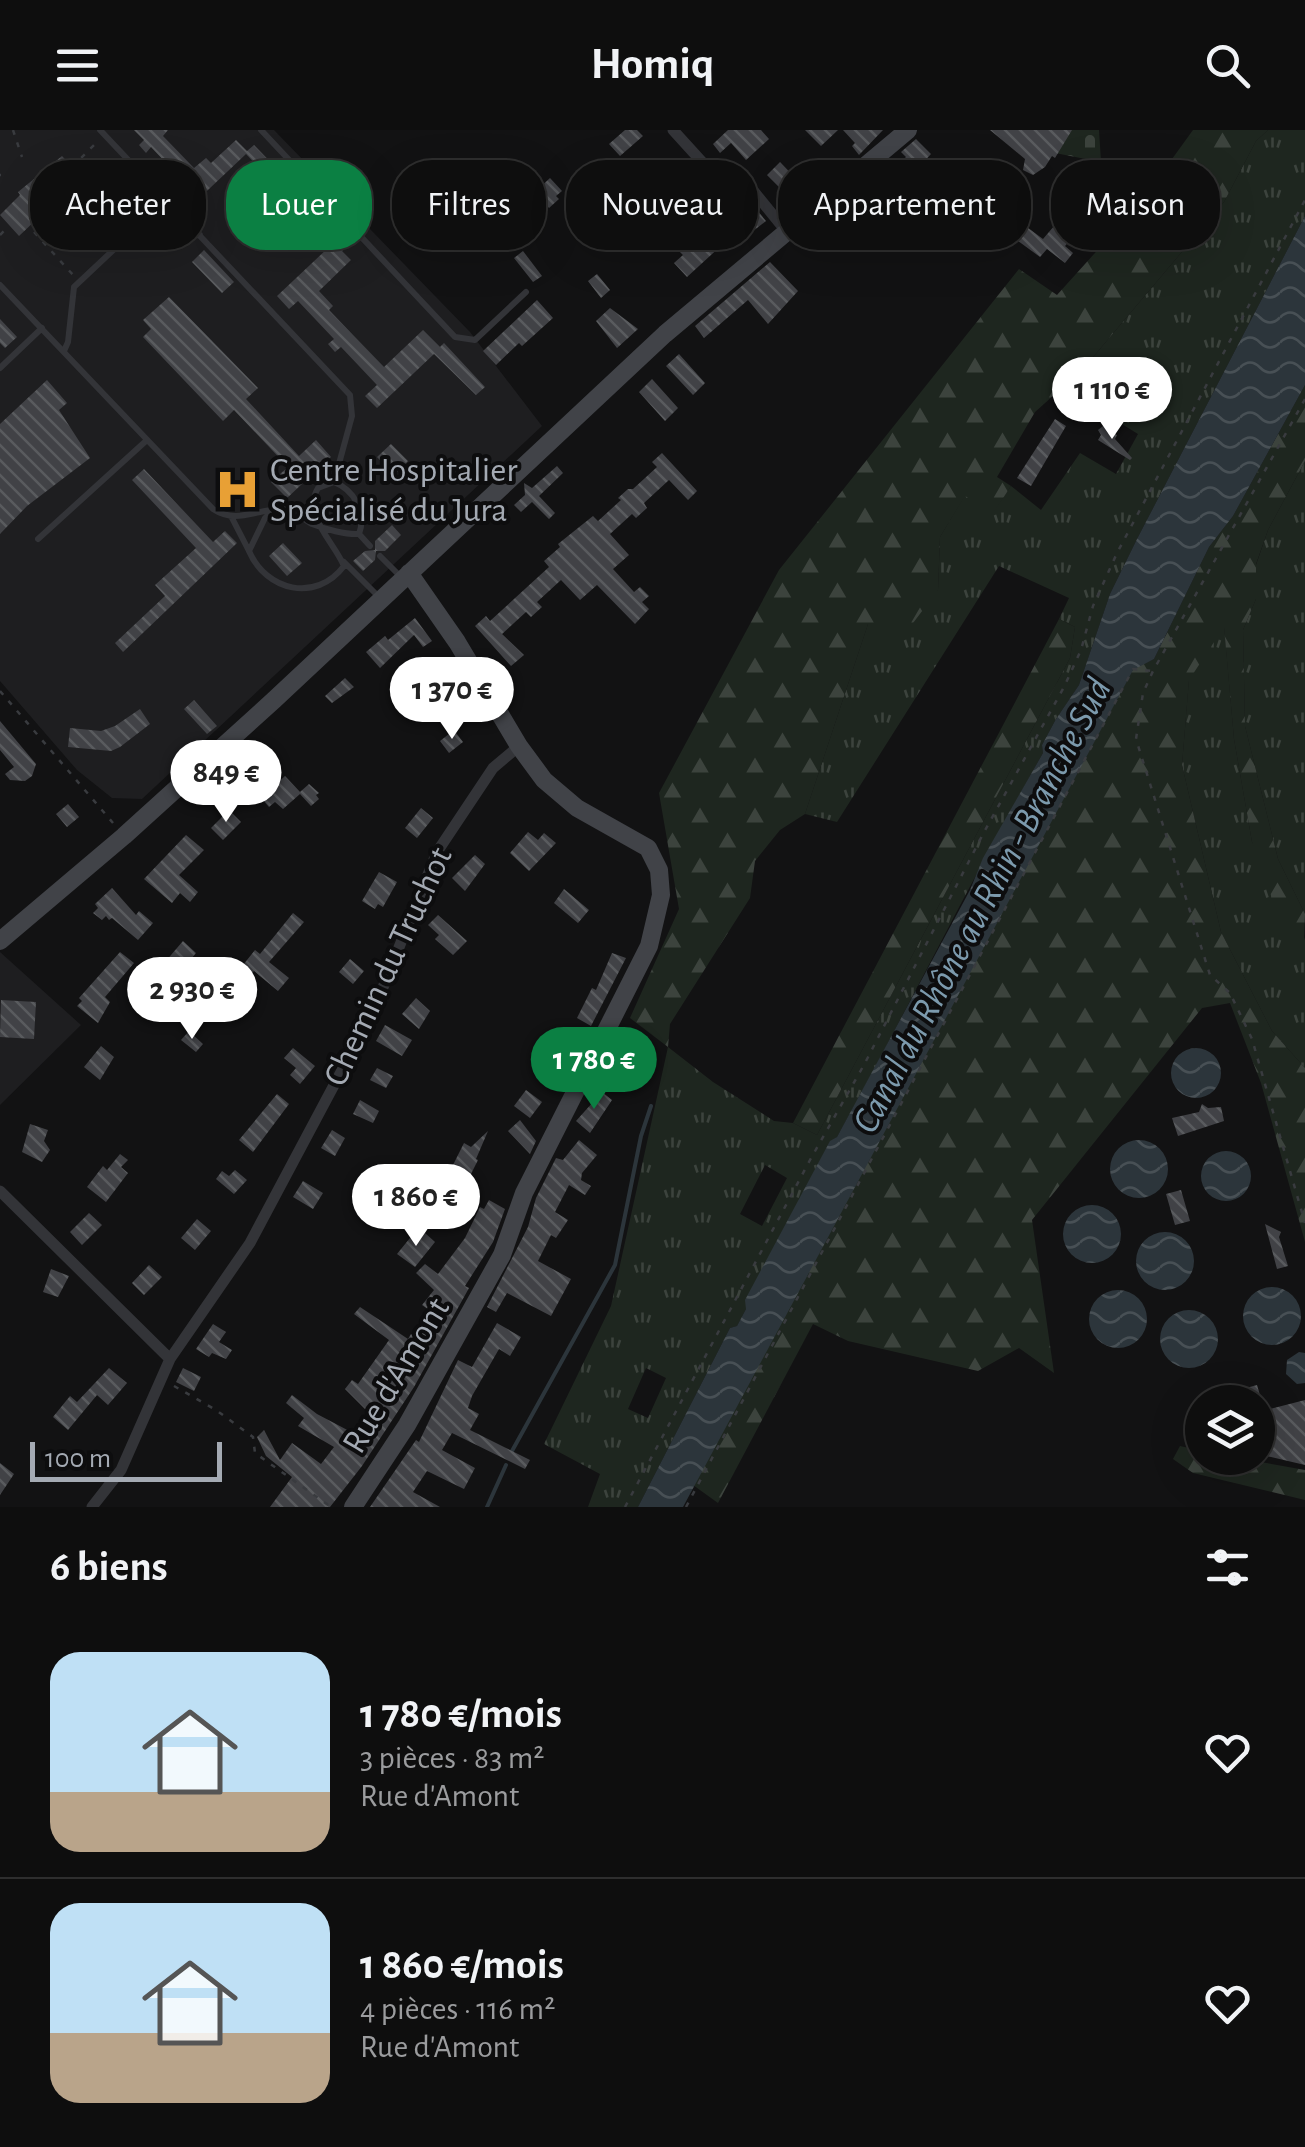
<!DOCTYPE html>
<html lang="fr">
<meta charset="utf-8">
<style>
body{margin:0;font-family:"Alegreya Sans",sans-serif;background:#1c1c1c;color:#f1f3f6;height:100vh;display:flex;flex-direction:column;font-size:38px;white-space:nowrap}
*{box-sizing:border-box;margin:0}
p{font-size:32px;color:#9b9c9e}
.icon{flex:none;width:55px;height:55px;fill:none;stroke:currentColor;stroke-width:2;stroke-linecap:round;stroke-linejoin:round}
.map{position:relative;height:1377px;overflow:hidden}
.sheet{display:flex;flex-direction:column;background:#0e0e0e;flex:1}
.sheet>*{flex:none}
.top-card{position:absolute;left:30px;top:30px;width:1245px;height:90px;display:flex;gap:20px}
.tools{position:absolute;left:1185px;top:1255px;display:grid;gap:20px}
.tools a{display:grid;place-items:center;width:90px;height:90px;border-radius:50%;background:#0e0e0e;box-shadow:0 10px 40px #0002,0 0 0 2px #2e2e2e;font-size:50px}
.scale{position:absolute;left:30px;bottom:25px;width:192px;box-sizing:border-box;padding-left:10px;border:5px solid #a4aab3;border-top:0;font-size:28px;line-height:35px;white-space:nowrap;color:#a4aab3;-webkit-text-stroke:8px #0d0d0e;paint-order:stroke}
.price{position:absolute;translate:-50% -85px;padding:0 22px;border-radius:35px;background:#fff;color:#222;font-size:32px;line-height:65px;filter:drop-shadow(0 2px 5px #0008)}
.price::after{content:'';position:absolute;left:50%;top:60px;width:30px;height:22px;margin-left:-15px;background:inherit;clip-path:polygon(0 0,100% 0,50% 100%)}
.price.current{background:#0b8043;color:#fff}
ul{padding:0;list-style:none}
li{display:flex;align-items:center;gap:30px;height:250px;padding:0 50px}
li+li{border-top:2px solid #2e2e2e}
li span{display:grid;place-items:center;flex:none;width:280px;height:200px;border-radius:30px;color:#555}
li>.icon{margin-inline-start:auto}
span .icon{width:120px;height:120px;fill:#fffc;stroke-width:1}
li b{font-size:42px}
h2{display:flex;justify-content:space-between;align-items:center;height:120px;padding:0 50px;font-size:42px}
.tag{padding:0 35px;border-radius:40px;background:#0e0e0e;box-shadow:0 10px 40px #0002,0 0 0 2px #2e2e2e;font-size:35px;line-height:90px}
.tag.current{background:#0b8043;color:#fff}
header{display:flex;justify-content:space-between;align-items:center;height:130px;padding:0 50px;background:#0e0e0e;font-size:45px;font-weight:600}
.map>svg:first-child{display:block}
</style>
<header><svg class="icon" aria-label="menu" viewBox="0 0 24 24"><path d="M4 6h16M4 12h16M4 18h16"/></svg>Homiq<svg class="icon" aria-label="search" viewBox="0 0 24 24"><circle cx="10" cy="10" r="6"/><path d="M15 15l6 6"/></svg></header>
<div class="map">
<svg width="1305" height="1377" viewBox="0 0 1305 1377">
<defs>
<pattern id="grass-tufts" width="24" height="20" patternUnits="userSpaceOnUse" patternTransform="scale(2.5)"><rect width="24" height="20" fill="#1e261f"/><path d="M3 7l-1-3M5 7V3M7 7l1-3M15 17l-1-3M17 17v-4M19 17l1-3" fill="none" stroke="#3c433d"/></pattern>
<pattern id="forest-firs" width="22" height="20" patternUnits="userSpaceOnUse" patternTransform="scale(2.5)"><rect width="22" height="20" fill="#1e261f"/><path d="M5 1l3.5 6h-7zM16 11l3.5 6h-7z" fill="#3c433d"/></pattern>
<pattern id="cemetery-stones" width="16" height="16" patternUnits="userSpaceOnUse" patternTransform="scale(2.5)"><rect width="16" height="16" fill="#1e261f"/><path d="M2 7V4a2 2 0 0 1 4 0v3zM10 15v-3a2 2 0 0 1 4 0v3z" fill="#3c433d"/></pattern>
<pattern id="water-waves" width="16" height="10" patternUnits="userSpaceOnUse" patternTransform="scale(2.5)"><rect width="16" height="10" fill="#2c353b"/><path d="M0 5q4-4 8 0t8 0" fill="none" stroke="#485055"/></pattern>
<pattern id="building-back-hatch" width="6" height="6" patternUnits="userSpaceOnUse" patternTransform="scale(2.5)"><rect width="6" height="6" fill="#414246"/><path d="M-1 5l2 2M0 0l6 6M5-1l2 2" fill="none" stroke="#595b5e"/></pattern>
</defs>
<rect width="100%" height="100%" fill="#121213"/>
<path fill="#1e1e20" d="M0,0H274L470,202L542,296L142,669L112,668L77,640L0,551Z
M0,822L81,895L0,975Z"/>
<path fill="url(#grass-tufts)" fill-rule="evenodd" d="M1268,0H1305V86L1137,409L1110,464L1079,555L1056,589L1042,615L1043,623C971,749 908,879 837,1007L830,1012L746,1170V1179L737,1196L730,1198L638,1377H588L600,1344L544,1314L611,1176L668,917L713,952L774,991L793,993L817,1005L1070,528L1075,497L1059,489L1069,468L999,436L837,692L805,684L868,494L938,460L940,407L965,365L994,381L1011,356L1041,380L1080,323L1116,344L1138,304L1062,257L1083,239L1224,72L1256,11ZM765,1035L787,1048L762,1096L740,1084ZM646,1238L666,1248L648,1288L628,1279Z
M1305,331V784L1278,729L1245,596L1243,500L1256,469V435L1268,400Z
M1224,495L1234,609L1252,712L1304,810L1305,807V938L1272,901L1221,802L1182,635L1189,549Z"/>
<path fill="url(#forest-firs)" d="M1193,0H1268L1256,11L1224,72L1083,239L1035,282L997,347L1011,356L994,382L965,366L940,407L938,460L910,497L868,494L805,684L780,700L755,731L750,768L670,894L668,917L630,888L679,779L659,663L779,440L1019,139L1057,165L1141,72Z
M1305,255V331L1268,400L1256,434V469L1243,500L1245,596L1278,729L1305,784L1304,811L1279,788L1252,712L1234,609L1224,497L1189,550L1182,635L1221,802L1272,901L1305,938V1112L1261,953L1230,873L1202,878L1032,1090L1054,1243L1019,1218L978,1241L848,1211L813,1194L718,1373L693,1355L1133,539L1154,529L1209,417L1233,386Z
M1059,489L1075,497L1070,528L817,1005L793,993Z
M1180,1316L1202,1321V1328H1238L1305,1340V1370L1193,1343L1173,1329Z"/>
<path fill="url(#cemetery-stones)" d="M1048,0H1099L1101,32L1055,23Z"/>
<path fill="url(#water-waves)" d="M1305,86V255L1233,386L1209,417L1154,529L1133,540L683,1377H638L730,1198L737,1196L746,1179L745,1170L830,1011L837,1007L970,760L983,728L1043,623L1042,615L1056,589L1079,555L1110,464L1137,409Z
M1171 943a25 25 0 1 1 50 0a25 25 0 1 1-50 0Z
M1110 1039a29 29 0 1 1 58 0a29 29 0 1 1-58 0Z
M1201 1046a25 25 0 1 1 50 0a25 25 0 1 1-50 0Z
M1063 1104a29 29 0 1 1 58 0a29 29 0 1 1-58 0Z
M1136 1131a29 29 0 1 1 58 0a29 29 0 1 1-58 0Z
M1243 1186a29 29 0 1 1 58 0a29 29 0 1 1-58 0Z
M1089 1189a29 29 0 1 1 58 0a29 29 0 1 1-58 0Z
M1160 1209a29 29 0 1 1 58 0a29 29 0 1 1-58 0Z
M1299,1222L1305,1223V1253L1297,1254L1286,1244L1287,1230Z"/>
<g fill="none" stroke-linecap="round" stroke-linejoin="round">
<path stroke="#2c353b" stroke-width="4" d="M512,1321L615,1135L641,1006L651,976
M487,1377L506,1335"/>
</g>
<path fill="url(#building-back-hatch)" d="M134,0H168L163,6L194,38L206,28L211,33L236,10L247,21L254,15L350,114L342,121L351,130L319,161L333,176L329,180L353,205L384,237L423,200L440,217L444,213L485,257L476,265L434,224L377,278L365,266L377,255L341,217L335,222L328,214L334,209L298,171L289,179L277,166L328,118L324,113L327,110L246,24L191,76L179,64L188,56L151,17L146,23L139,15L144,10Z
M625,0H637L643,6L620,26L609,14Z
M728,0H761L769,9L746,30L731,13L720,23L713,14Z
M805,0H838L821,16Z
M843,0H883L859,25L852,16L855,13Z
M990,0H1072L1055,28L1052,26L1045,37L1033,45L1023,40L1025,29Z
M916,9L931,24L918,38L915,35L880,70L871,62L906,27L901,22Z
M62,26L82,47L62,65L66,70L43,92L39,87L19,106L0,85L20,65L18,62Z
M780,32L801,54L788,66L767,45Z
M550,48L562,61L556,66L559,69L549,78L535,62Z
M626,58L650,90L641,96L628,79L602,94L594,85Z
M1083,62L1101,76L1065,116L1073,123L1065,133L1047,119L1040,127L995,94L1000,86L996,74L1004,71L1009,76L1008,83L1043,109Z
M746,67L766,91L738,113L733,108L723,114L687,147L674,133L683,125L676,118L684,111L690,119L702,109L707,115L725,99L717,90Z
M204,120L234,152L222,163L192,132Z
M523,121L542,146L533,152L514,128Z
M770,132L798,161L768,194L748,170L704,208L695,196Z
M597,144L610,160L601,168L588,151Z
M169,167L258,258L246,269L299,326L316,310L331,327L287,368L271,352L288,337L234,280L223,291L143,207L151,199L143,190Z
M537,170L553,188L522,216L519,213L496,235L483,221Z
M610,178L638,199L617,218L596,191Z
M0,189L17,207L5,218L0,213Z
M679,224L705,253L693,265L666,236Z
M652,249L678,278L665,291L639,262Z
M47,250L67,273L59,280L90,328L27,376L0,404V294Z
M1055,289L1066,296L1031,356L1017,348Z
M1103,296L1117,305L1115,309L1132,328L1130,330L1098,310L1101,305L1098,300Z
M391,314L408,331L394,345L377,327Z
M662,323L697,361L688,370L669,350L644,373L647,378L636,388L632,384L610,404L629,425L613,439L634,462L640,457L649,466L642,472L649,479L635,494L597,455L580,470L561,450L537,472L542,477L531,487L526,482L502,504L524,525L511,536L475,496L486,486L490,491L514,469L549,437L544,431L560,417L558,414L593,386L598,391L621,370L618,368L628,359H633L657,337L652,332Z
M557,336L563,343L539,366L555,383L549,389L532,372L521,382L514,375L525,365L524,353L532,358Z
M144,339L213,412L225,401L237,413L123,522L115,513L165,466L155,455L196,418L132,350Z
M392,395L401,405L385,421H376L375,430L363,441L353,431L365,421L375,420V411Z
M283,413L302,433L287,446L269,426Z
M415,488L432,511L423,517L414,505L380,538L366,522L385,506L388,510Z
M345,548L354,557L332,573L325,566Z
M425,551L435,564L430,568L434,572L424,580L420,576L414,581L404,568Z
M194,570L217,596L207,604L184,579Z
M140,579L150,594L120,617L111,621L68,617L70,598L101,601L115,596Z
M0,591L36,634L32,646L25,651L10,650L5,644L14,637L0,620Z
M454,600L463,612L449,623L440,611Z
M285,646L300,662L309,654L319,663L316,665L319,669L311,676L300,664L283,679L275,672L269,677L261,668Z
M68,674L79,687L67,697L56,684Z
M421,678L433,688L417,708L405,698Z
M229,680L241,692L223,710L211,698Z
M528,702L538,710L544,703L556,713L529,741L510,723Z
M186,705L204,720L179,745L198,762L190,772L180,763L172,773L144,749Z
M475,725L485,734L465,761L452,748Z
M379,742L397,752L383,777L378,774L375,779L362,771Z
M112,758L136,785L139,781L153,793L138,810L112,788L109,790L106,786L102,790L93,783L98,778L95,774Z
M564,759L589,780L578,793L554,773Z
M293,783L304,792L269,832L289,848L278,861L254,841L248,848L239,840L255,820L260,824Z
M438,785L467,811L453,825L435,809L439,805L428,795Z
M183,811L196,823L173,851L159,839Z
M120,822L134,833L105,867L110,872L98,893L77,876L82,871L79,868Z
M612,823L626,828L591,896L577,888L592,858L596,860Z
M350,829L364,841L353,854L339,842Z
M416,868L430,881L419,899L402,884Z
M1,870L36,872L34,909L0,907Z
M385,895L412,910L402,926L376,911Z
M189,901L203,914L196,922L181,910Z
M616,910L633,917L624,935L607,927Z
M101,916L114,927L100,950L84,937Z
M293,918L315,936L300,954L290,945L296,938L284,928Z
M377,938L393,946L386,958L370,950Z
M526,960L542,972L530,988L514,976Z
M602,962L612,970L590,1003L576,991Z
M277,964L289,974L253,1022L239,1010Z
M360,970L379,981L373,993L353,984Z
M1202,974L1208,978L1221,977L1224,991L1178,1006L1172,988L1199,982Z
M520,990L536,1011L530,1024L508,1001Z
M30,994L48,1000L44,1011L50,1020L42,1032L22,1022Z
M332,1000L345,1008L335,1026L321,1018Z
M488,1001L476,1029L478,1030L469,1048L452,1037L464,1013L471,1017Z
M579,1010L597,1025L582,1043L581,1050L591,1056L585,1065L569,1055L555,1082L568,1090L556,1108L551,1105L538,1131L571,1149L551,1186L507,1163L496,1182L487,1177L528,1097L536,1068L556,1028L563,1030Z
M120,1024L128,1030L121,1037L128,1043L106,1072L87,1057L103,1036L107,1040Z
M235,1040L247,1050L234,1064L216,1049L222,1041L229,1046Z
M303,1051L323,1063L313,1079L293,1067Z
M1181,1060L1190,1091L1175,1095L1166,1064Z
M489,1070L505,1079L493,1112L465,1156L469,1158L414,1257L362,1336L330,1377H270L292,1347L266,1326L257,1307L264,1300L280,1330L292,1313L321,1334L334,1317L298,1296L304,1288L286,1273L292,1265L317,1284L353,1303L368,1282L345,1259L352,1250L358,1254L389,1210L354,1184L360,1177L408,1209L411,1204L418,1208L432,1182L422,1175L434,1160L416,1143L425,1134L438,1144L465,1108L480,1077L484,1079Z
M89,1083L102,1095L82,1115L70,1102Z
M197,1089L211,1101L195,1120L181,1108Z
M1265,1094L1281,1102L1279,1107L1288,1136L1277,1139Z
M414,1103L421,1108L425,1103L435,1112L415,1137L397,1124Z
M149,1135L162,1147L144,1165L132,1153Z
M51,1139L69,1146L58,1167L43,1162Z
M497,1193L521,1207L510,1226L499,1219L472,1266L468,1278L479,1284L470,1300L530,1330L525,1339L452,1303L442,1320L475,1338L464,1359L427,1341L413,1362L440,1377H370L416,1310L419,1312L458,1230L472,1237Z
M213,1194L226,1202L219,1212L232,1220L226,1229L212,1223L209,1227L196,1219Z
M109,1238L127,1253L108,1275L97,1265L68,1300L53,1287L70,1266L77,1272Z
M183,1238L201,1247L194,1261L176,1252Z
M1257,1255L1262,1272H1230L1228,1263Z
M1305,1270V1335L1258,1324V1282Z
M0,1333L14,1344L0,1365Z"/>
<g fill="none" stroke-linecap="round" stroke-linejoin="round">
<path stroke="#393b3f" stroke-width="2.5" stroke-dasharray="5 8" stroke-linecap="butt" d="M13,0L22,27
M72,37L97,12
M0,45H1
M34,102L74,146
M0,105L5,100
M1305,269L1153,541L1143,563L1136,609L1210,845L1230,863L1252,909L1305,1093
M0,561L113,693
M174,1256L216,1280L253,1307L255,1323L331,1377
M625,1377L810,1030L865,933L983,704L1064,557L1081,520L1093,476L1117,423L1305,70
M686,1377L1133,539L1153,541"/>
<path stroke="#333438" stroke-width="6" d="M100,0L350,265L352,286L334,352
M261,0L455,207L475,210L526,162
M0,155L213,379C237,395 258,378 284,379C296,380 302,389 312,394C325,399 346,405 359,404L370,416
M64,221L68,212L74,157L125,109L136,106L200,105
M0,238L42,198
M271,383L265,388L249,421C266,461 316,473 344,436C334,412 302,385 318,358L334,352C354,360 367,382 359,404
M232,388L249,421
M38,409L147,310
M380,426L402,448
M344,432L381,469"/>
<path stroke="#333438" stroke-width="11" d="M673,0L713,44L747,53L786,101
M0,1061L170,1229
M92,1377L121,1340L170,1229L250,1113L374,880L437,722L493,638L519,616"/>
<path stroke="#414348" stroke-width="18" d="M0,811L124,706L274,570L665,204L908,0
M353,1377L407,1295L502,1125L524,1063L649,816L661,765L659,740L648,718L577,678L544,650L519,616L457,512L409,443"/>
</g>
<defs>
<symbol id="hospital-bare" viewBox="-9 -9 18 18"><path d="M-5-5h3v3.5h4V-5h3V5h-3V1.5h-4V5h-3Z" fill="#e8a035" stroke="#0d0d0e" stroke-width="2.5" paint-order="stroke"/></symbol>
</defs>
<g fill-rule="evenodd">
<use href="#hospital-bare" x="206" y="328" width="63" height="63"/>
</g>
<g text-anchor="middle" stroke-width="8" stroke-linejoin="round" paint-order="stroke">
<g font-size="35" fill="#a4aab3" stroke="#0d0d0e" text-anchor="start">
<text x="270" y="351">Centre Hospitalier<tspan x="270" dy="40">Spécialisé du Jura</tspan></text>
</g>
<g font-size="35" fill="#a4aab3" stroke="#0d0d0e">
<text transform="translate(387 836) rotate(-65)" y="12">Chemin du Truchot</text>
<text transform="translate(395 1245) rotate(-59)" y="12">Rue d'Amont</text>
</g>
<g font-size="38" font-style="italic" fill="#7c9aad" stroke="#0d0d0e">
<text transform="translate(981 775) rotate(-62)" y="13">Canal du Rhône au Rhin - Branche Sud</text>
</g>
</g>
</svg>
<div class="tools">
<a><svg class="icon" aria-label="layers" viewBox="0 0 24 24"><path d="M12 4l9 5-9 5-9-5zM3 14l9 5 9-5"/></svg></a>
</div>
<div class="scale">100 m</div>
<b class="price" style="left:1112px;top:312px">1 110 €</b>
<b class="price" style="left:452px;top:612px">1 370 €</b>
<b class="price" style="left:226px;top:695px">849 €</b>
<b class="price" style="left:192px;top:912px">2 930 €</b>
<b class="price current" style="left:594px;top:982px">1 780 €</b>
<b class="price" style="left:416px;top:1119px">1 860 €</b>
<div class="top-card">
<a class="tag">Acheter</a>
<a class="tag current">Louer</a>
<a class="tag">Filtres</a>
<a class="tag">Nouveau</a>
<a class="tag">Appartement</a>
<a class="tag">Maison</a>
</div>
</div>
<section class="sheet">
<h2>6 biens<svg class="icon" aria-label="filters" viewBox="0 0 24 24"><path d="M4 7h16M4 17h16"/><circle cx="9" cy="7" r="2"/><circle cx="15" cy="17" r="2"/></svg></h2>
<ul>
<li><span style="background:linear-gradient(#bfe0f5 70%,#b9a48a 0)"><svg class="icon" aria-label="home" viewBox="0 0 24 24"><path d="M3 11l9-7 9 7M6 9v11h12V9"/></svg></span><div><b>1 780 €/mois</b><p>3 pièces · 83 m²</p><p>Rue d'Amont</p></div><svg class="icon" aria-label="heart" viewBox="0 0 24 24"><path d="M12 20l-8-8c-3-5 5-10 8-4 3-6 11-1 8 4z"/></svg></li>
<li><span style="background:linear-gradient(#bfe0f5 65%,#b9a48a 0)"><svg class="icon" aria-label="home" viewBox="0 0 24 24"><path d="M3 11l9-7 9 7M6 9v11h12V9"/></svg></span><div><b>1 860 €/mois</b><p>4 pièces · 116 m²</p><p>Rue d'Amont</p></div><svg class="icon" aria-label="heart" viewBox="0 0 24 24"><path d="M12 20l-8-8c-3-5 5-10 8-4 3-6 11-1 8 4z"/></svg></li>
</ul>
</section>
